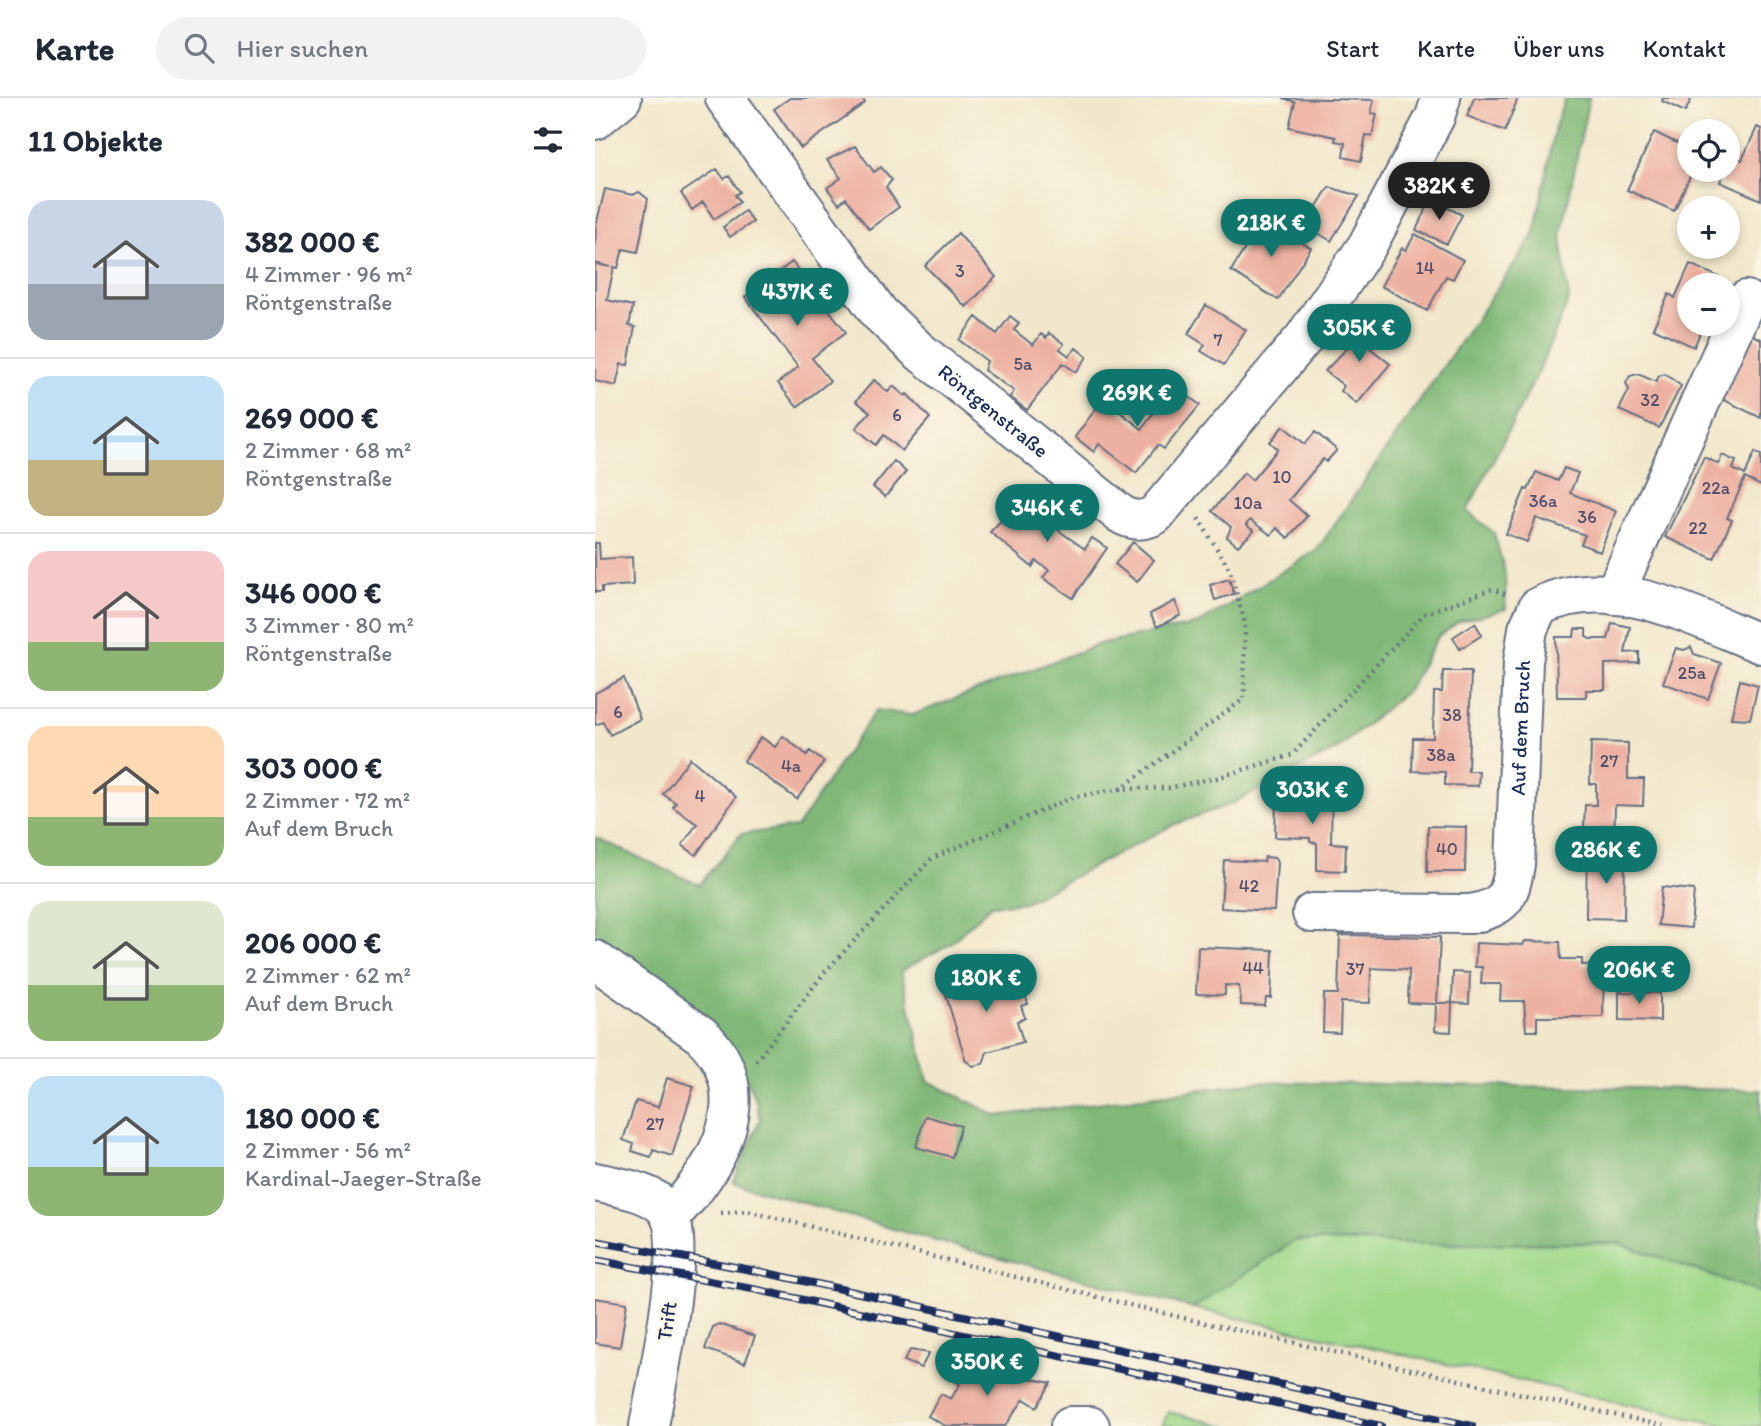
<!DOCTYPE html>
<html lang="de">
<meta charset="utf-8">
<style>
body{margin:0;font-family:Itim,sans-serif;background:#f2f2f3;color:#1f2937;height:100vh;display:flex;flex-direction:column;font-size:26px;white-space:nowrap}
*{box-sizing:border-box;margin:0}
p{font-size:23px;color:#747a83}
.icon{flex:none;width:38px;height:38px;fill:none;stroke:currentColor;stroke-width:2;stroke-linecap:round;stroke-linejoin:round}
.map{position:relative;flex:1;overflow:hidden}
.drawer{display:flex;flex-direction:column;background:#fff;width:595px}
.drawer>*{flex:none}
.fabs{position:absolute;left:1082px;top:21px;display:grid;gap:14px}
.fabs a{display:grid;place-items:center;width:63px;height:63px;border-radius:50%;background:#fff;box-shadow:0 4px 10px #0003;font-size:35px}
.price{position:absolute;translate:-50% -60px;padding:0 16px;border-radius:24px;background:#0f766e;color:#fff;font-size:23px;line-height:46px;filter:drop-shadow(0 2px 4px #0008)}
.price::after{content:'';position:absolute;left:50%;top:42px;width:21px;height:16px;margin-left:-10px;background:inherit;clip-path:polygon(0 0,100% 0,50% 100%)}
.price.selected{background:#222;color:#fff}
ul{padding:0;list-style:none}
li{display:flex;align-items:center;gap:21px;height:175px;padding:0 28px}
li+li{border-top:2px solid #e0e1e3}
li span{display:grid;place-items:center;flex:none;width:196px;height:140px;border-radius:21px;color:#555}
li>.icon{margin-inline-start:auto}
span .icon{width:84px;height:84px;fill:#fffc;stroke-width:1}
li b{font-size:30px}
h2{display:flex;justify-content:space-between;align-items:center;height:84px;padding:0 28px;font-size:30px}
header{display:flex;align-items:center;gap:42px;box-sizing:border-box;height:98px;padding:0 35px;background:#fff;border-bottom:2px solid #e0e1e3}
header strong{font-size:33px}
nav{display:flex;gap:38px;margin-inline-start:auto;font-size:24px}
.search{width:490px;height:63px;background:#f2f2f3;display:flex;align-items:center;gap:18px;box-sizing:border-box;padding:0 24px;border-radius:38px;color:#747a83;font-size:26px}
main{display:flex;flex:1;min-height:0}
.map>svg:first-child{display:block}
</style>
<header>
<strong>Karte</strong>
<div class="search"><svg class="icon" aria-label="search" viewBox="0 0 24 24"><circle cx="10" cy="10" r="6"/><path d="M15 15l6 6"/></svg>Hier suchen</div>
<nav><a>Start</a><a>Karte</a><a>Über uns</a><a>Kontakt</a></nav>
</header>
<main>
<section class="drawer">
<h2>11 Objekte<svg class="icon" aria-label="filters" viewBox="0 0 24 24"><path d="M4 7h16M4 17h16"/><circle cx="9" cy="7" r="2"/><circle cx="15" cy="17" r="2"/></svg></h2>
<ul>
<li><span style="background:linear-gradient(#c9d6e8 60%,#9aa5b1 0)"><svg class="icon" aria-label="home" viewBox="0 0 24 24"><path d="M3 11l9-7 9 7M6 9v11h12V9"/></svg></span><div><b>382 000 €</b><p>4 Zimmer · 96 m²</p><p>Röntgenstraße</p></div></li>
<li><span style="background:linear-gradient(#bfe0f5 60%,#c2b280 0)"><svg class="icon" aria-label="home" viewBox="0 0 24 24"><path d="M3 11l9-7 9 7M6 9v11h12V9"/></svg></span><div><b>269 000 €</b><p>2 Zimmer · 68 m²</p><p>Röntgenstraße</p></div></li>
<li><span style="background:linear-gradient(#f6c9c9 65%,#8fb573 0)"><svg class="icon" aria-label="home" viewBox="0 0 24 24"><path d="M3 11l9-7 9 7M6 9v11h12V9"/></svg></span><div><b>346 000 €</b><p>3 Zimmer · 80 m²</p><p>Röntgenstraße</p></div></li>
<li><span style="background:linear-gradient(#ffd9b3 65%,#8fb573 0)"><svg class="icon" aria-label="home" viewBox="0 0 24 24"><path d="M3 11l9-7 9 7M6 9v11h12V9"/></svg></span><div><b>303 000 €</b><p>2 Zimmer · 72 m²</p><p>Auf dem Bruch</p></div></li>
<li><span style="background:linear-gradient(#dfe7d0 60%,#8fb573 0)"><svg class="icon" aria-label="home" viewBox="0 0 24 24"><path d="M3 11l9-7 9 7M6 9v11h12V9"/></svg></span><div><b>206 000 €</b><p>2 Zimmer · 62 m²</p><p>Auf dem Bruch</p></div></li>
<li><span style="background:linear-gradient(#bfe0f5 65%,#8fb573 0)"><svg class="icon" aria-label="home" viewBox="0 0 24 24"><path d="M3 11l9-7 9 7M6 9v11h12V9"/></svg></span><div><b>180 000 €</b><p>2 Zimmer · 56 m²</p><p>Kardinal-Jaeger-Straße</p></div></li>
</ul>
</section>
<div class="map">
<svg width="1166" height="1328" viewBox="0 0 1166 1328">
<rect width="100%" height="100%" fill="#fcf5e5"/>
<filter id="ink" filterUnits="userSpaceOnUse"><feTurbulence type="fractalNoise" baseFrequency=".0143" numOctaves="2"/><feDisplacementMap in="SourceGraphic" scale="14" xChannelSelector="R" yChannelSelector="G"/><feConvolveMatrix kernelMatrix="1 2 1 2 8 2 1 2 1" color-interpolation-filters="sRGB"/></filter>
<filter id="wash" filterUnits="userSpaceOnUse"><feTurbulence type="fractalNoise" baseFrequency=".00686" numOctaves="4" result="noise"/><feDisplacementMap in="SourceGraphic" scale="28" xChannelSelector="R" yChannelSelector="G"/><feGaussianBlur stdDeviation="1.57" result="paint"/><feColorMatrix in="noise" values="0 0 0 0 0 0 0 0 0 0 0 0 0 0 0 0 0 1.4 0 .05"/><feComposite in="paint" operator="in"/></filter>
<g filter="url(#wash)">
<rect width="100%" height="100%" fill="#f1e7cb"/>
<path fill="#a0d98b" stroke="#5e8474" stroke-width="2" d="M700,1142L828,1146L1023,1145L1166,1195V1328H1131L598,1210Z
M573,1314L632,1328H567Z"/>
<path fill="#80b977" stroke="#4e746a" stroke-width="2" d="M970,0H994L966,138L974,201L943,275L872,413L899,435L910,475L911,511L863,524L842,540L814,591L744,650L638,705L578,727L430,804L396,807L355,846L306,873L333,983L402,1018L663,984L1166,992V1195L1023,1145L828,1146L701,1142L598,1210L329,1140L138,1084L165,1021L161,1002L137,949L61,885L0,843V739L104,787L146,736L202,729L281,612L317,617L507,545L603,526L722,452L939,137L960,29Z"/>
<g id="blocks">
<path fill="#edb1a1" d="M195,0H267L270,5L206,50L179,11Z
M688,0L779,2L776,15L782,16L777,38L771,37L766,63L748,59L750,45L740,43L741,39L694,29L700,4Z
M879,0H923L910,33L872,18Z
M1068,0H1097L1090,14L1067,3Z
M1162,29L1166,31V102L1125,84L1136,57L1147,62Z
M1059,34L1094,51V72H1098L1079,113L1032,92Z
M260,48L279,74L286,69L297,82L291,89L304,109L274,131L251,100L244,106L232,90L246,80L232,62Z
M122,71L129,81L134,78L145,94L140,97L145,104L119,121L108,104L97,112L86,95Z
M734,89L764,98L736,143L710,127Z
M10,91L38,97L44,94L53,101L43,154L28,151L23,170L19,169L12,202L38,208L34,228L40,229L33,267L26,266L21,288L0,283V166L16,169L0,165L1,128Z
M836,101L867,117L852,146L821,132Z
M150,113L158,124L135,139L128,129Z
M668,121L716,150L683,202L636,173Z
M363,135L401,179L371,209L330,168Z
M820,136L868,162L858,181L851,178L832,213L786,188L807,150L811,152Z
M197,164L251,234L217,260L235,283L202,309L183,285L203,269L150,199Z
M1095,166L1126,180L1123,187H1094V226H1109L1099,249L1058,230L1074,196L1080,200Z
M611,207L651,232L629,267L606,253L610,247L593,236Z
M415,218L424,225L419,232L438,247L446,236L451,240L454,235L469,246L465,251L474,258L481,250L492,259L481,274L468,265L432,312L415,299L419,293L389,272L392,263L364,242L381,219L402,236Z
M765,223L785,239L775,250L795,266L762,306L746,293L749,288L730,273L761,241L755,235Z
M1157,237L1166,241V320L1127,301Z
M1043,276L1061,284L1064,278L1070,276L1086,288L1064,330L1024,312L1034,292L1031,285L1035,278Z
M279,282L293,294L298,288L310,298L312,296L335,320L307,353L289,337L281,347L261,330L275,314L261,303Z
M578,287L605,307L569,351L563,347L541,375L504,346L499,354L480,339L508,301L547,331Z
M688,328L710,346L720,334L742,352L731,364L728,361L694,402L712,418L693,440L682,430L676,437L655,422L651,427L659,433L643,448L632,439L636,429L617,413L649,375L657,382L683,351L675,344Z
M1160,354L1166,357V388L1150,380L1132,420L1137,422L1119,461L1070,439L1109,359L1124,366L1127,357L1141,363L1138,371L1150,377Z
M299,363L311,374L290,399L278,389Z
M969,370L983,375L975,395L1021,413L1005,454L986,446L990,437L941,420L932,444L911,436L930,391L933,392L941,374L963,383Z
M437,390L459,409L450,423L490,451L497,440L512,450L478,500L448,480L454,472L441,463L437,469L395,434Z
M538,444L559,462L542,484L520,466Z
M0,445H4L5,461L37,459L38,487L7,489V494H0Z
M634,481L639,496L620,502L615,487Z
M580,503L586,517L562,529L555,516Z
M880,525L887,537L865,551L858,539Z
M1017,525L1035,529L1030,555L1044,554V565L1010,566V592H991V599H962L961,539H979L980,531H991V539L995,541H1013Z
M1096,549L1099,556L1126,565L1113,601L1068,585L1081,550L1089,552Z
M848,573H876L873,673H884L883,688L850,687V674L817,673L818,640H838L839,594H847Z
M29,580L45,621L15,637L8,624L0,627V595Z
M1145,582L1163,587L1155,621L1136,620Z
M188,638L212,657L215,653L229,664L202,701L149,663L166,639L180,649Z
M996,644L1033,645V681H1049L1048,708L1020,707L1019,746L1015,749H988L990,707H1001V686H995Z
M95,660L141,699L101,757L87,747L102,726L78,709L81,705L68,696Z
M718,690L737,691L736,745L751,746L750,773L722,772V745L715,744V740L680,739L681,701L705,702V695H718Z
M833,728L871,729L870,774H832Z
M992,755H1030L1029,821L991,820Z
M670,759L680,760L682,765L679,813L626,810L629,762L669,764Z
M1067,789L1099,792L1096,830L1063,827Z
M745,837L845,839L842,905H857L858,874L875,875L874,906L857,905L856,934L840,933L841,906L813,905L814,872L776,870L775,905L746,904L745,935L728,934L729,896H743Z
M930,843L965,844L966,861H987V867H1009L1008,919H942V933H931L929,903H905L906,886H886L887,869H880L881,845L928,847Z
M603,849L678,852L676,900H671L670,908L646,907L644,888L630,887V897L601,896Z
M405,871L407,880L417,877L422,892L428,890L433,906L426,908L430,920L422,923L428,944L392,954L388,966L378,968L371,963L348,888Z
M1024,894L1065,895V923L1024,922Z
M72,980L99,988L77,1058L58,1052L56,1059L37,1053L39,1046L28,1042L41,1003L63,1009Z
M330,1018L366,1028L357,1059L321,1049Z
M0,1200L32,1205L25,1249L0,1245Z
M124,1226L160,1238L150,1265L110,1251L118,1229Z
M315,1252L334,1255L326,1270L309,1263Z
M369,1265L428,1279L456,1285L442,1309L429,1301L410,1328H351L333,1318L346,1296L356,1301L365,1286L362,1284Z"/>
</g>
</g>
<g filter="url(#ink)">
<use href="#blocks" fill-opacity="0" stroke="#666f84" stroke-width="2"/>
<g fill="none" stroke-linecap="round" stroke-linejoin="round">
<defs>
<g id="minor">
<path id="s1" d="M130,0L284,215L323,252L524,415C536,423 547,424 560,417L709,240L772,148L840,19L846,0"/>
<path d="M0,22L27,0"/>
<path d="M1019,497L1151,202"/>
<path id="s2" d="M717,815L875,816C909,810 915,799 920,766L928,564L933,531L943,509C1014,472 1099,519 1166,546"/>
<path d="M0,862L106,937C166,993 124,1071 75,1118"/>
<path d="M0,1084C22,1089 55,1093 70,1110C96,1140 61,1286 54,1328"/>
<path d="M475,1328H495"/>
</g>
</defs>
<use href="#minor" stroke="#666f84" stroke-width="42"/>
<path stroke="#666f84" stroke-width="4.5" stroke-dasharray="2 5" stroke-linecap="butt" d="M525,691L649,601L650,525L634,470L603,420
M161,963L230,874L337,760L479,699L525,691L573,690L621,680L697,657L829,516L897,491L913,497
M126,1115L152,1113L584,1219L1069,1328"/>
<use href="#minor" stroke="#fff" stroke-width="38"/>
<defs>
<path id="rail" d="M0,1143L167,1174L877,1328
M0,1162L163,1192L786,1328"/>
</defs>
<use href="#rail" stroke="#1b2f5e" stroke-width="8"/>
<use href="#rail" stroke="#fcf5e5" stroke-width="5" stroke-dasharray="16" stroke-linecap="butt"/>
</g>
</g>
<g text-anchor="middle" stroke-width="5" stroke-linejoin="round" paint-order="stroke">
<g font-size="18" fill="#50506f">
<text x="830" y="176">14</text>
<text x="365" y="179">3</text>
<text x="623" y="248">7</text>
<text x="428" y="272">5a</text>
<text x="1055" y="308">32</text>
<text x="302" y="323">6</text>
<text x="687" y="385">10</text>
<text x="1121" y="396">22a</text>
<text x="948" y="409">36a</text>
<text x="653" y="411">10a</text>
<text x="992" y="425">36</text>
<text x="1103" y="436">22</text>
<text x="1097" y="581">25a</text>
<text x="23" y="620">6</text>
<text x="857" y="623">38</text>
<text x="846" y="663">38a</text>
<text x="1014" y="669">27</text>
<text x="196" y="674">4a</text>
<text x="105" y="704">4</text>
<text x="852" y="757">40</text>
<text x="654" y="794">42</text>
<text x="658" y="876">44</text>
<text x="760" y="877">37</text>
<text x="60" y="1032">27</text>
</g>
<g font-size="21" fill="#1b2f5e" stroke="#fcf5e5">
<text dy="7" stroke="none"><textPath href="#s1" startOffset="415">Röntgenstraße</textPath></text>
<text dy="7" stroke="none"><textPath href="#s2" startOffset="369">Auf dem Bruch</textPath></text>
<text transform="translate(72 1223) rotate(-81)" y="7">Trift</text>
</g>
</g>
</svg>
<div class="fabs">
<a><svg class="icon" aria-label="locate" viewBox="0 0 24 24"><circle cx="12" cy="12" r="6"/><path d="M12 2v4M12 18v4M2 12h4M18 12h4"/></svg></a>
<a>+</a>
<a>−</a>
</div>
<b class="price selected" style="left:844px;top:124px">382K €</b>
<b class="price" style="left:676px;top:161px">218K €</b>
<b class="price" style="left:202px;top:230px">437K €</b>
<b class="price" style="left:764px;top:266px">305K €</b>
<b class="price" style="left:542px;top:331px">269K €</b>
<b class="price" style="left:452px;top:446px">346K €</b>
<b class="price" style="left:717px;top:728px">303K €</b>
<b class="price" style="left:1011px;top:788px">286K €</b>
<b class="price" style="left:1044px;top:908px">206K €</b>
<b class="price" style="left:391px;top:916px">180K €</b>
<b class="price" style="left:392px;top:1300px">350K €</b>
</div>
</main>
